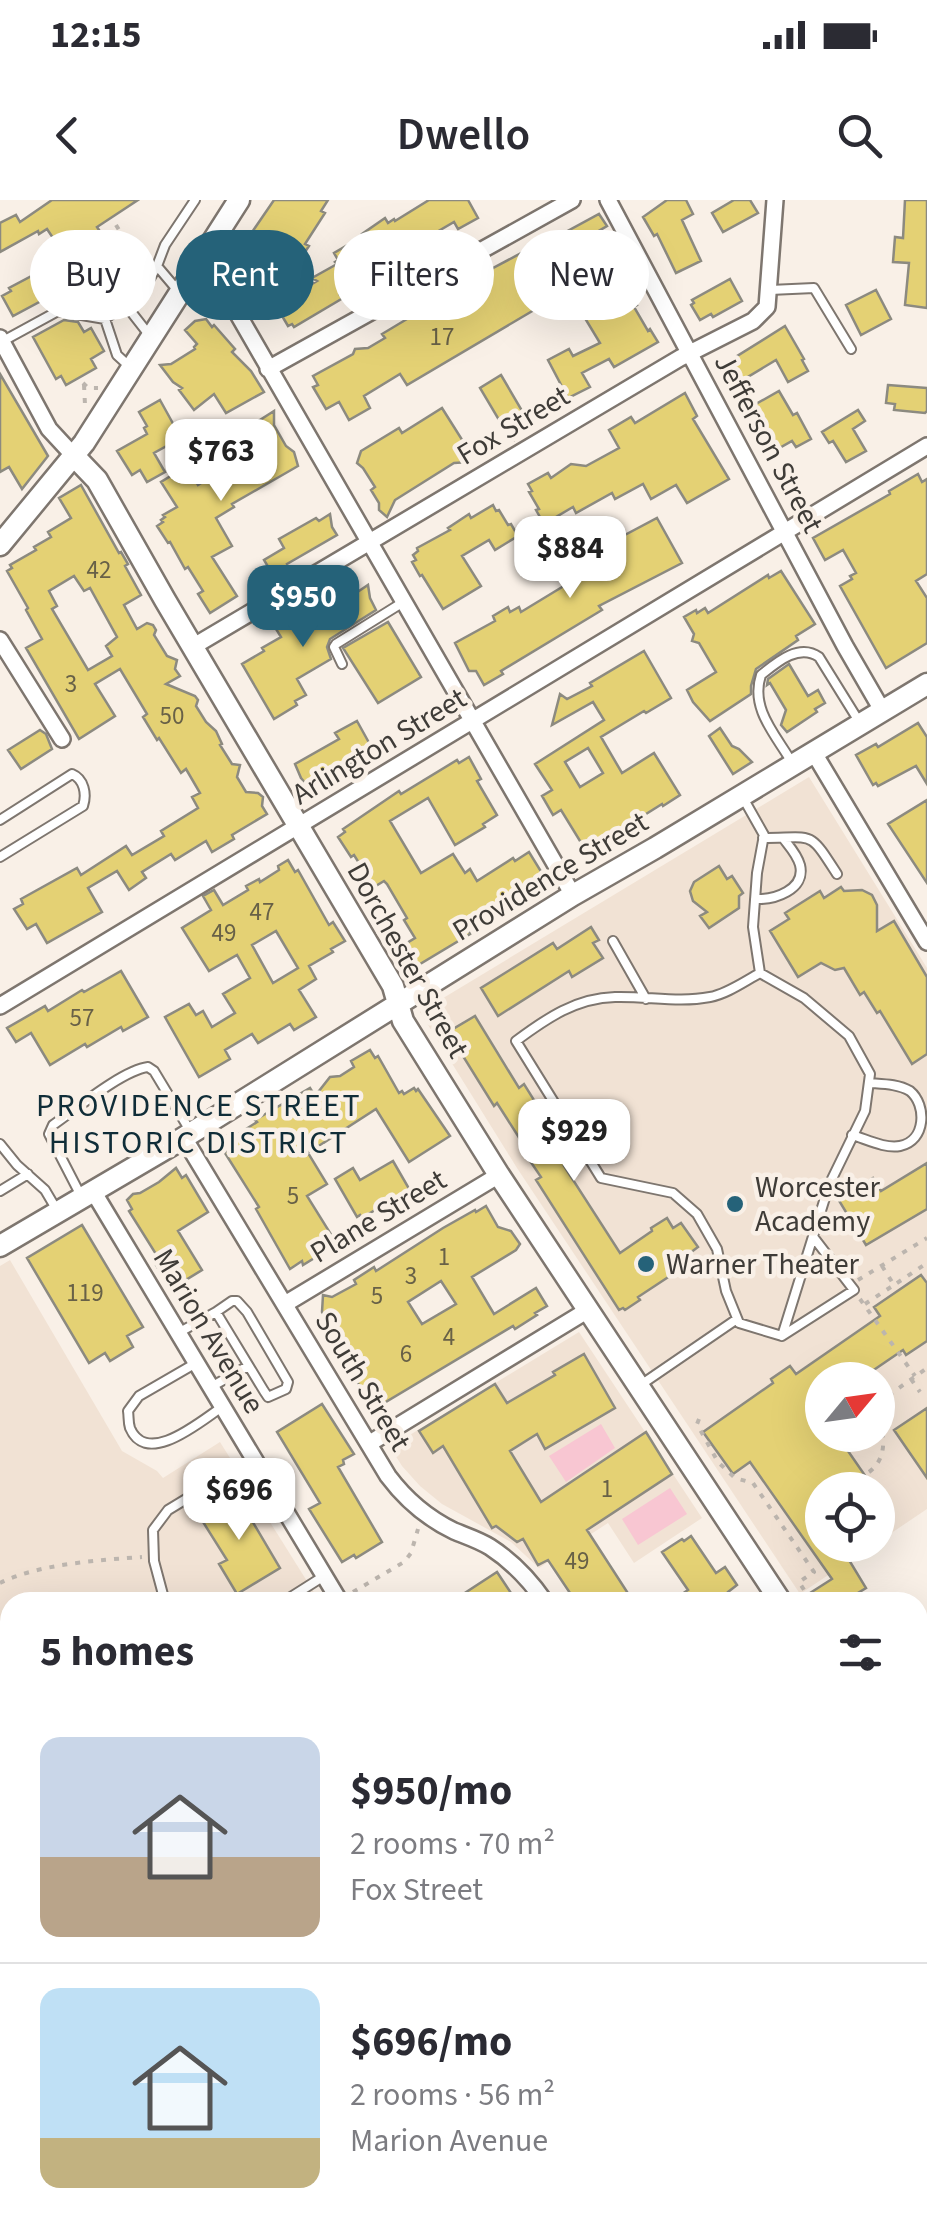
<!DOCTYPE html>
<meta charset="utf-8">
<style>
body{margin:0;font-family:"Source Sans 3",sans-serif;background:#f2f2f3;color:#2b2b33;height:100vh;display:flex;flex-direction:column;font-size:38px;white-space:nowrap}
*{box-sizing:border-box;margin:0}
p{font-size:32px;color:#7c7c81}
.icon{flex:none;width:55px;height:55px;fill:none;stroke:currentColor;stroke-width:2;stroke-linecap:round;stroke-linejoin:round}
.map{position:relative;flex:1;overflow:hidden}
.sheet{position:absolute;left:0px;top:1392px;width:928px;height:642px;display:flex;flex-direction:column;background:#fff;border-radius:30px 30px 0 0;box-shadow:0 10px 40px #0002}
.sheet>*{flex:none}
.hud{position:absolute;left:30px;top:30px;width:868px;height:90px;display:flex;gap:20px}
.needle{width:65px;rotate:61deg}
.buttons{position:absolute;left:805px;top:1162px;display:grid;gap:20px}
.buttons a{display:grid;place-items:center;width:90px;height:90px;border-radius:50%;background:#fff;box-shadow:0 10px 40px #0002;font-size:50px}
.price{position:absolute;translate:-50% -85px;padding:0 22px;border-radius:20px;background:#fff;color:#222;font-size:32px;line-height:65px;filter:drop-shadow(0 2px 5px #0008)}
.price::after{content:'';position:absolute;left:50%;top:60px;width:30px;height:22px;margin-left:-15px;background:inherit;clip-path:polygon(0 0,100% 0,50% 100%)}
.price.selected{background:#256279;color:#fff}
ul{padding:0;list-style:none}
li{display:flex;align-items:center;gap:30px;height:250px;padding:0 40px}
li+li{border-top:2px solid #e1e1e2}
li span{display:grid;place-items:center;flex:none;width:280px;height:200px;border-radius:20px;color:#555}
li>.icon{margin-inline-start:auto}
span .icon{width:120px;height:120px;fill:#fffc;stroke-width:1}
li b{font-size:42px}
h2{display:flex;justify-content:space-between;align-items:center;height:120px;padding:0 40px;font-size:42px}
.pill{padding:0 35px;border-radius:45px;background:#fff;box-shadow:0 10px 40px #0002;font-size:35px;line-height:90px}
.pill.selected{background:#256279;color:#fff}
.status{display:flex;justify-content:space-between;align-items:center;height:70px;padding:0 50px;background:#fff;direction:ltr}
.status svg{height:28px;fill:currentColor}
header{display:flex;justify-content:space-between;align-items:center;height:130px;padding:0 40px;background:#fff;font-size:45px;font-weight:600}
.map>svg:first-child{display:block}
</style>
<div class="status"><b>12:15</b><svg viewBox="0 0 49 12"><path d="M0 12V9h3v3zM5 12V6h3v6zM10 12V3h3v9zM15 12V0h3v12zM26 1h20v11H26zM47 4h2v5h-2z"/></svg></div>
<header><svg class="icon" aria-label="back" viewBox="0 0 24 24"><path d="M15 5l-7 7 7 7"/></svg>Dwello<svg class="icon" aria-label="search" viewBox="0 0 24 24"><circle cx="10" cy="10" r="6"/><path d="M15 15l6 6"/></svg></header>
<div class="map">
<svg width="927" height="2034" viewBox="0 0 927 2034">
<rect width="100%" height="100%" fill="#f9f0e7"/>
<path fill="#f1e2d4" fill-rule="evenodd" d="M809,577L927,768V1309L878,1342V1290H822V1345H873L800,1394L517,968L420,812ZM822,1180H878V1235H822Z
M10,1060L122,1251L157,1271L163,1278L220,1242L320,1402H10V1793L0,1799V1066Z
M579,1132L702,1318L634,1363L608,1323L539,1368L511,1342L442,1304L420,1286L402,1266L390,1247Z"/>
<path fill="#f8c6d2" d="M601,1224L615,1248L566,1282L549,1256Z
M670,1288L687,1314L638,1345L622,1319Z
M10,1489V1728L0,1736V1497Z"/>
<path fill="#e4d174" stroke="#8c8a80" stroke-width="2.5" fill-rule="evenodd" d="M52,0H138L97,27L137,86L102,111L47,29L39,34L38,31L0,52V23L16,15L20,22Z
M274,0H328L321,11L325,13L305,44L309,46L295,67L248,38Z
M429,0H468L478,18L458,29L454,22L418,43L375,71L376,73L340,95L343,98L294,127L292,124L288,126L278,109L282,107L280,103L317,81L312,78L337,64L335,62L338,60L334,53L363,36L362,34L385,18L388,23L394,19L395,21Z
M667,0H686L693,14L682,20L701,61L676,73L657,34L654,36L643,17Z
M734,0H750L758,13L723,32L712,13Z
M905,0H927V108L905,105L909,63L893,62L895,37L903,38Z
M599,14L607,26L578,43L612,54L635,93L631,95L637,105L634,107L648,131L650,129L658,142L614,167L609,159L582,173L590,187L568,198L548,160L569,149L573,156L600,143L568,90L407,185L400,174L364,196L370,208L349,220L339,202L326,209L313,187L318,185L313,176L353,154L355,149L368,148L385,138L382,134L412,116L414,110L420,111L478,76L525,51L527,53Z
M43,70L56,93L13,116L2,96L11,91L9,88Z
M730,79L742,101L713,117L711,114L700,120L691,105L694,103L692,100Z
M876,90L891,119L861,135L846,105Z
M206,119L212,127L214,125L235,149L232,152L251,171L264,192L226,213L214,194L194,210L179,190L182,188L173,182L160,165L171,164L195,149L194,147L197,144L185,130L195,121Z
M64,120L78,122L84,132L91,128L104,151L91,159L96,168L66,185L61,176L56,179L33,137Z
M785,126L804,159L802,160L808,171L788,182L776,160L731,187L721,170L728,166L726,163Z
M0,174L48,256L22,289L9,267L0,272Z
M501,175L528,221L519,226L514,239L505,223L502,225L480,188Z
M888,185L927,188V211L925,213L894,210L895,204L886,203Z
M779,191L793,215L797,213L811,239L796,247L792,241L774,251L772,248L768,250L747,209Z
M685,193L697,216L693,219L729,279L687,303L676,285L651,299L643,284L615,299L612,293L576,313L573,307L544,324L536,310L539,309L529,292L532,291L528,284L548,273L551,278L571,264L586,266L619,248L609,230L631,217L635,223Z
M160,200L181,238L154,253L165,272L147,282L140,270L132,275L117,251L147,234L144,228L147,226L139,212Z
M442,208L466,246L462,248L471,262L454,263L395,300L387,317L379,310V303L371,290L375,287L363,268L357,263L361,251L399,228L402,233Z
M858,210L865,221L853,229L866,251L846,262L833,241L829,243L822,232Z
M274,211V225L286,246L294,252L298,266L232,304L234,307L216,318L232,346L212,357L237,396L210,413L198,394L203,391L188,367L185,369L170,342L168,343L157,326L163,322L161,320L165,317L163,315L177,307L161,282L187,266L198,285L233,262L222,244Z
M918,274L922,282L927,279V374L916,381L927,398V443L886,468L840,386L852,379L850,376L856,373L843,350L825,360L813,338L890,294L889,291Z
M81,285L119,353L121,352L128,364L125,366L141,395L124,405L137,429L147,423L153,425L156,430L154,435L167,456L177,460L175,469L180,476L166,484L195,496L198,500L196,506L206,522L216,531L222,544L220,545L232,564L240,565L237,577L246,592L258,593L263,597L262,606L267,614L232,635L234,639L212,652L206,641L175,660L171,654L142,672L146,678L129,690L117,671L88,688L102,712L47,743L36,724L27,729L14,709L23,704L21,699L77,668L81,675L126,646L132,655L164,636L161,631L198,608L192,597L200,593L186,569L181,573L159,538L157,540L143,517L147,514L120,469L95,484L115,516L79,539L26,448L42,439L26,410L28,408L7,371L12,368L10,365L36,350L34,347L51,337L48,332L71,318L59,298ZM74,376L84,391L90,388L117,437L106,446L112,456L88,470L52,409L57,406L49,391Z
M493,305L496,311L499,310L508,325L511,324L518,336L495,350L489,340L462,356L481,386L443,409L422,375L420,376L412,362L416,360L413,355L418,351L417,348L450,330L448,328L469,314L471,318Z
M330,314L332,327L337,335L287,364L288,366L273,375L264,360L284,348L279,339L316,318L319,321Z
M657,318L682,363L599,406L602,410L501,471L503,474L484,485L476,471H469L455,443L495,421L493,416L508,407L510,412L519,407L521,412L572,381L571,378L603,359L598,352L601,350L599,345L618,334L621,337Z
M541,327L554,351L534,362L521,339Z
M781,371L815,424L796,436L798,440L756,469L751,486V494L710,521L693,502L687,490L716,472L699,443L692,441L694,434L684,417L696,410L697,413L705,408L708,413L768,375L769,378Z
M368,385L370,398L376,410L330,439L327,447L331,459L297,479L306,495L295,501L297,505L274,519L242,464L264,451L262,448L281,437L276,429L296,417L300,423L354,389L356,393Z
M388,422L421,477L378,503L343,448Z
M644,451L671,498L646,513L644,511L601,537L622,573L654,553L680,595L663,606L662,604L611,636L605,642V655L596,649L588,654L561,610L553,615L542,596L552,590L535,564L604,520L593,502L552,525L560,494L567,499L592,486L590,483ZM588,548L603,573L580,587L565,562Z
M789,464L808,496L818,490L825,503L815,509L817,512L787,532L781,525L786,510L770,483L767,485L768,479Z
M357,521L373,550L317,582L315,579L306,584L301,578L295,564L339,539L335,533Z
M918,523L927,537V584L916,566L878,586L876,583L873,585L856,555L876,544L878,547Z
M720,528L732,546L739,549L752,562L733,574L709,536Z
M40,530L46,534L52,549L21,569L8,550Z
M469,557L481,579L477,581L497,615L483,624L485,627L455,645L428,598L390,621L421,673L453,654L465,673L470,669L477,681L513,658L515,661L529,652L550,686L536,695L533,690L518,699L513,697L466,727L470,734L410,770L397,749L415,738L404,720L407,718L387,684L384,681L374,687L354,655L351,657L338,637L345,632L343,629L399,591L401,594L457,560L459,563Z
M927,600V683L888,624Z
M288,660L295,672L298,670L329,725L333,722L345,741L331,749L333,752L309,766L316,779L299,790L316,817L294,830L290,824L258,843L252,834L225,850L230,859L199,877L165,817L189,804L196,815L203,811L212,827L235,813L223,794L250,778L237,755L209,771L182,728L211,710L203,696L214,690L223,705L248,690L246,686L259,679L260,682L279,670L278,666ZM276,731L298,768L273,783L252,745Z
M719,666L727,679L732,676L743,693L739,696V708L709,728L700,716L707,712L693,701L690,691L694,682Z
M841,687L844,691L862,690L872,695L877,705V731L894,721L927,777V854L912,864L880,811L877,813L864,792L860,795L844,768L835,770L821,763L798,777L770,731L789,719L785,713L820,691L824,698Z
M591,727L599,740L593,743L603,758L572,777L569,771L498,816L481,788L553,743L557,749Z
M121,771L148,817L123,831L121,827L87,847L85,844L50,865L31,833L16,842L7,828L45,806L48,811L82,790L84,792Z
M475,816L519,888L524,884L572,961L564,966L620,1053L652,1031L651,1028L667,1018L673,1028L681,1023L698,1047L690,1053L696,1062L680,1072L679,1070L638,1097L640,1100L625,1110L623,1108L619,1110L536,980L541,977L522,949L525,947L497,903L494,906L448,832Z
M370,850L375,858L378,856L399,893L402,891L404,894L414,888L416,891L418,889L450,936L409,962L376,909L308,953L327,984L307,996L337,1044L303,1065L302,1061L290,1069L256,1009L259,1007L225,953L229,950L219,935L235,936L257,922L255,920L310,888L315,896L330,877L340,876L354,867L351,861Z
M393,961L415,999L393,1011L388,1002L362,1018L360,1015L357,1017L335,979L353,968L360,980Z
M927,963V1009L866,1045L838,999L873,978L881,991Z
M176,968L182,978L186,975L208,1012L178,1031L202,1070L171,1089L156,1065L161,1062L129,1011L132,1009L127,1000L133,994L140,993L159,982Z
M486,1006L498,1027L511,1031L520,1044L516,1050L472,1077L494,1114L536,1088L547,1106L535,1113L537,1115L515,1129L513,1126L374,1209L339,1153L345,1149L322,1112L323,1095L332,1097L356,1084L354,1080L374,1067L376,1071L443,1028L475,1010L476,1012ZM441,1081L456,1104L422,1124L408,1102Z
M82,1025L143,1127L127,1136L133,1147L110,1161L105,1153L89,1163L27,1058Z
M921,1075L927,1083V1141L906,1155L903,1150L859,1180H822V1235H837L875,1290H822V1345H840L866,1388L843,1402H796L832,1379L750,1262L733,1274L703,1232L773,1183L771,1179L790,1166L796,1174L880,1116L874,1107Z
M584,1154L615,1208L545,1249L537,1234L510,1251L541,1302L646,1232L672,1274L587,1330L631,1398L623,1402H576L548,1360L538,1365L523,1339L517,1342L496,1326L492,1328L443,1246L433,1253L419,1231L495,1184L507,1203L555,1175L553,1172Z
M322,1204L354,1254L343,1260L344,1264L338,1267L382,1342L356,1358L354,1355L342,1362L309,1309L320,1303L277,1232Z
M927,1208V1278L894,1230Z
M235,1292L280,1368L237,1394L219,1364L227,1360L198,1314Z
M691,1336L716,1373L725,1367L737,1385L728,1392L729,1395L717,1402H670L688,1390L662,1352L682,1339L684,1341Z
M497,1372L511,1393L496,1402H451Z"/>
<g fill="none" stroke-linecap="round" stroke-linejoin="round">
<defs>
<path id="lane" d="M770,90L814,88L851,149
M179,92L157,66L165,45L195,0
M125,104L150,136
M3,141L58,111L105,119
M129,166L117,155L105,119L143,91L157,66
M342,464L334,447L336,444L405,401
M791,561C775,534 750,508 761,475C777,462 799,443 819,457L860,523
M742,596L764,635L757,673L753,727L760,773C745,781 727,794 710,797C679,803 647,796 615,797C576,798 547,818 516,841L601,978L673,993L697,1014L717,1049L726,1091L739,1123L782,1136L829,985L865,911L870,874L849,836L804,798L760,773
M0,620L72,574C84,579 87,594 83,606L0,657
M763,638C815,638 808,629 837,674
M755,699C774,700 806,690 800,665C797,654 789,646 783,638
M613,741L646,799
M852,935C866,939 885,949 900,946C926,941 927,905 910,891C898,884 883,884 870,883
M0,944L17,965L45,990L58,1012
M0,991L28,974
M80,994L49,934L53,925C76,909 123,870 148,867L154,871L189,929
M232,1101H237L247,1112L288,1182L286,1189L268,1197L264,1191L216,1112Z
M178,1133L216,1112
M782,1136L854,1090L814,1038
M196,1163L139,1196L128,1211C129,1217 128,1222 130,1228C147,1268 202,1220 222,1207
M642,1184L737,1119
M211,1187L248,1166
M165,1402L154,1361L153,1330L168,1310L224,1276
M283,1402L324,1376
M10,1919L1,1926L10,1939
M0,1982L10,1976"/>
<path id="street" d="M608,0L845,446L882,510
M205,57L573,695
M0,138L49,229L74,256
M268,169L572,0
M0,440L62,539
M194,446L680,158L753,121L767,107L775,0
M814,553L927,742
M0,806L927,246
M184,938L388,1276C406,1300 427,1318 454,1331C466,1336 479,1340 490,1347C513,1362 530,1380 545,1402
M93,991L340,1402
M285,1104L499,975
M370,1243L588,1110
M918,1453L927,1446
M918,1660L927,1655
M918,1918L927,1912
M671,2025L677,2034
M740,2034L754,2025"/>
<path id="secondary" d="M74,256L97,280L165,400L393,786L403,821L499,975L781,1402
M0,345L84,243L239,0
M0,1046L172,945L573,695L655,648L927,484
M918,1611L927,1625"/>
</defs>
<use href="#lane" stroke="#7e766f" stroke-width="12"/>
<use href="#street" stroke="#7e766f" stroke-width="20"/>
<use href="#secondary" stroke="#7e766f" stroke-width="25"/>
<path stroke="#bcb5ae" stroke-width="4" stroke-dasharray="5 8" stroke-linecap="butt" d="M116,25L127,43L145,59
M83,183L88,188H98
M84,185L85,205
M882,1066L894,1085L924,1065L927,1070
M858,1080L927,1038
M860,1099L915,1176
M865,1104L894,1085
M911,1179L920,1192
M878,1203L927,1168
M699,1219L697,1224L718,1262L735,1278L753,1283L814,1372L799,1382L806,1393L799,1397
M869,1272C886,1260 886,1237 878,1220
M0,1383C38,1364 99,1360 142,1357
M353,1392L404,1362L411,1353L418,1329
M0,1444L10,1441
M0,1472L10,1461
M0,1767L10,1762"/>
<use href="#lane" stroke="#fff" stroke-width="8"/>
<use href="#street" stroke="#fff" stroke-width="15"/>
<use href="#secondary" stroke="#fff" stroke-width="20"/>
</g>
<g fill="#256279" stroke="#f9f0e7" stroke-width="4">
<circle cx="735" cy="1004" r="10"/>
<circle cx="646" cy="1064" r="10"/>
</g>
<g text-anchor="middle" stroke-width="9" stroke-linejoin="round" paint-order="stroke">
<g font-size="25" fill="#686147">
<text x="442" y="145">17</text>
<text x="99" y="378">42</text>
<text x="71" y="492">3</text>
<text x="172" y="524">50</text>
<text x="262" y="720">47</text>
<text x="224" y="741">49</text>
<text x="82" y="826">57</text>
<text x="293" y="1004">5</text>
<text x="444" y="1065">1</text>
<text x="411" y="1084">3</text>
<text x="85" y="1101">119</text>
<text x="377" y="1104">5</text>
<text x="449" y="1145">4</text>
<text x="406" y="1162">6</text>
<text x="607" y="1297">1</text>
<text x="577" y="1369">49</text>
</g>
<g font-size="30" fill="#3f3c38" stroke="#f9f0e7">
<text transform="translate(513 225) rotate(-31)" y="10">Fox Street</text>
<text transform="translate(769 243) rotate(62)" y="10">Jefferson Street</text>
<text transform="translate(379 546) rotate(-31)" y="10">Arlington Street</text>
<text transform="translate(550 676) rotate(-31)" y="10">Providence Street</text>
<text transform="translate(408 760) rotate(61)" y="10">Dorchester Street</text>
<text transform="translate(378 1016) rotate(-31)" y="10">Plane Street</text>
<text transform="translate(209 1131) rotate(59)" y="10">Marion Avenue</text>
<text transform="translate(363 1181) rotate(59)" y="10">South Street</text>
</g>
<g font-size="30" fill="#3f3c38" stroke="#f9f0e7" text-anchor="start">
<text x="755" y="997">Worcester<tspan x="755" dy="34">Academy</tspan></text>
<text x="666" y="1074">Warner Theater</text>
</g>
<g font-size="32" letter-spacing="2.5" fill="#102d38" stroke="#f9f0e7">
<text x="199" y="916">PROVIDENCE STREET<tspan x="199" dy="37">HISTORIC DISTRICT</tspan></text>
</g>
</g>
</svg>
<div class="buttons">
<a><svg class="needle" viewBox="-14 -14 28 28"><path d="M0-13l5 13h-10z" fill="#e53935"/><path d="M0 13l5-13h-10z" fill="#7c7c81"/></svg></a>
<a><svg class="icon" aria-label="locate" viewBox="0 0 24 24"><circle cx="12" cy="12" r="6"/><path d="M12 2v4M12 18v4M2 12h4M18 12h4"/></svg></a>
</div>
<b class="price" style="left:221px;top:304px">$763</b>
<b class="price" style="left:570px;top:401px">$884</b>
<b class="price selected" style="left:303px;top:450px">$950</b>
<b class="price" style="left:574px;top:984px">$929</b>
<b class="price" style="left:239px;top:1343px">$696</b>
<div class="hud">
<a class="pill">Buy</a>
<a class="pill selected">Rent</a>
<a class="pill">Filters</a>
<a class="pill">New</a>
</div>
<section class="sheet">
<h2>5 homes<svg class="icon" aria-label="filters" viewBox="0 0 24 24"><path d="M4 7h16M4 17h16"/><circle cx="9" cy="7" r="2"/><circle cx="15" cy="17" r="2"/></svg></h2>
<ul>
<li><span style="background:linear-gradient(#c9d6e8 60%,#b9a48a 0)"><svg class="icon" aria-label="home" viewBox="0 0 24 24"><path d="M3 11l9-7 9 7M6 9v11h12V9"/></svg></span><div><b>$950/mo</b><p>2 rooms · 70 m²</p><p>Fox Street</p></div></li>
<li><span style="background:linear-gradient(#bfe0f5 75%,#c2b280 0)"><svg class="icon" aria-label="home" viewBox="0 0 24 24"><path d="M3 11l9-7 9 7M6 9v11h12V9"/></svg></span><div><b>$696/mo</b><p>2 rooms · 56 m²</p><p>Marion Avenue</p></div></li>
</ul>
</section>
</div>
